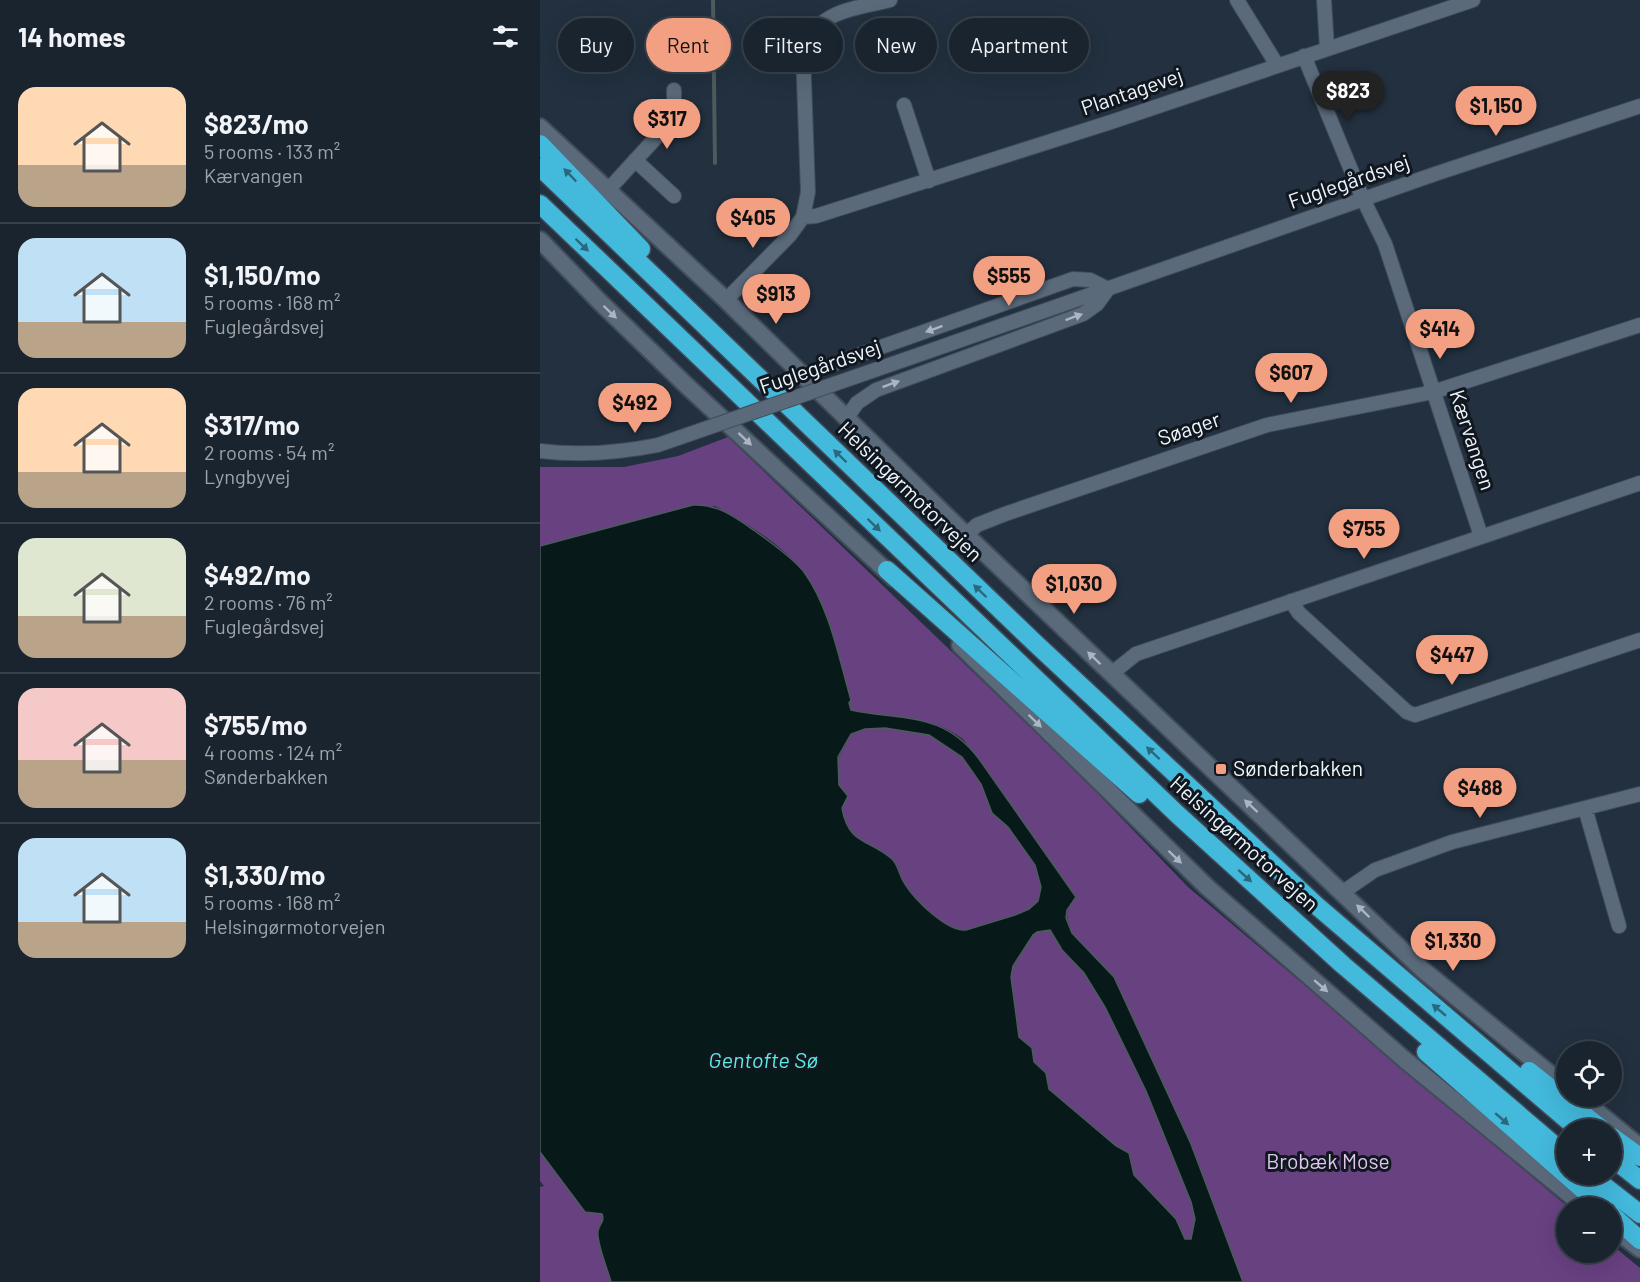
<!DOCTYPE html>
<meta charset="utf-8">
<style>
body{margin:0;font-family:Barlow,sans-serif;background:#232c37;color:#f1f3f6;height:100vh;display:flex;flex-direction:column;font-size:22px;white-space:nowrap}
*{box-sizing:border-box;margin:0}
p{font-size:20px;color:#9fa4aa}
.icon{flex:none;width:33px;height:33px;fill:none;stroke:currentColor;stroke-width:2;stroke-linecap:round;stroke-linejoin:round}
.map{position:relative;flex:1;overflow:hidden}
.drawer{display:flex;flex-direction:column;background:#1a242f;width:540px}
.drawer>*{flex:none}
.banner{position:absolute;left:18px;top:18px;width:570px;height:54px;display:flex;gap:12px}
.controls{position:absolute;left:1016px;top:1041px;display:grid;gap:12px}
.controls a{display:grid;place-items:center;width:66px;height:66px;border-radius:50%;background:#1a242f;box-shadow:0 6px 24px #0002,0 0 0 2px #38414b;font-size:30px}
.price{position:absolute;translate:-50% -51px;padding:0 14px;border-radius:21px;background:#f39f82;color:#111;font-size:20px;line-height:39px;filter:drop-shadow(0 2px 3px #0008)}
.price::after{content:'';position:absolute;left:50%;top:36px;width:18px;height:14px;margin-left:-9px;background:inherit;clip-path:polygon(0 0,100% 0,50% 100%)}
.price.selected{background:#222;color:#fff}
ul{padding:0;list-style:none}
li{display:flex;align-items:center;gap:18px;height:150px;padding:0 18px}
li+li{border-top:2px solid #38414b}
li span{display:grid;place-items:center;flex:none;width:168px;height:120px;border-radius:18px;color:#555}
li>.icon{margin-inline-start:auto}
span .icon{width:72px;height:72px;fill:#fffc;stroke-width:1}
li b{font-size:26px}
h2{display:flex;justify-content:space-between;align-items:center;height:72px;padding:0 18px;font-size:26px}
.chip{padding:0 21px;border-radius:27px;background:#1a242f;box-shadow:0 6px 24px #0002,0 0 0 2px #38414b;font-size:21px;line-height:54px}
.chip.selected{background:#f39f82;color:#111}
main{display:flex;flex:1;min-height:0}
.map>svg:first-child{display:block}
</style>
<main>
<section class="drawer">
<h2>14 homes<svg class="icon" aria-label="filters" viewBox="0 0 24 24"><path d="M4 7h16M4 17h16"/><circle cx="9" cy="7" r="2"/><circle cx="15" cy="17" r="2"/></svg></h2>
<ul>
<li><span style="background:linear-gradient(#ffd9b3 65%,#b9a48a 0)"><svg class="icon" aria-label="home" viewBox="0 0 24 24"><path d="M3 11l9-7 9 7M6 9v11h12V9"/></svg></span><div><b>$823/mo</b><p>5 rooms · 133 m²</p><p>Kærvangen</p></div></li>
<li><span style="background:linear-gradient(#bfe0f5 70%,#b9a48a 0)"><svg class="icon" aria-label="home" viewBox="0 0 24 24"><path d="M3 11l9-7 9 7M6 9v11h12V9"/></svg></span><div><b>$1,150/mo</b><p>5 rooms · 168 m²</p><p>Fuglegårdsvej</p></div></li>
<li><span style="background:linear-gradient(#ffd9b3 70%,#b9a48a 0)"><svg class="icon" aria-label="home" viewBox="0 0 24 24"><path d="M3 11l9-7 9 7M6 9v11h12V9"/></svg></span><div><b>$317/mo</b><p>2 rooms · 54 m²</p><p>Lyngbyvej</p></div></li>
<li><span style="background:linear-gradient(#dfe7d0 65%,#b9a48a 0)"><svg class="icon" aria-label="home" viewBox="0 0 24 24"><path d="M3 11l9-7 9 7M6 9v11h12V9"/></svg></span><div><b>$492/mo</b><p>2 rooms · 76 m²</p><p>Fuglegårdsvej</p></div></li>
<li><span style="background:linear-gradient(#f6c9c9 60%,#b9a48a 0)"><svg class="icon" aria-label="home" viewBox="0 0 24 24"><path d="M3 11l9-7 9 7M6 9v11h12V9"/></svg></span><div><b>$755/mo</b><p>4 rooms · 124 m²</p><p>Sønderbakken</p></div></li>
<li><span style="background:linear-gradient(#bfe0f5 70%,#b9a48a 0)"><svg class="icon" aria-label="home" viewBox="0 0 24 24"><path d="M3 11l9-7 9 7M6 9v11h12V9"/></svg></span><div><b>$1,330/mo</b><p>5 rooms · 168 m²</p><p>Helsingørmotorvejen</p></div></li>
</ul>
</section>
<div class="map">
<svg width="1100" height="1282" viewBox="0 0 1100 1282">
<rect width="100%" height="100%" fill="#22303f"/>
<path fill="#684181" d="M188,437L537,772L648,887L1028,1207L1026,1252H1071V1244L1100,1268V1282H703L651,1144L574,977L532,933C525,918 525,910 536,897L423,739C390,714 349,718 311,710L309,703L311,700C299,659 290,607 263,572C242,544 206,523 175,506L87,524L0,546V467H84L138,456Z
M345,728L389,735L422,757L441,784L452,813L468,827L495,865L501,887L498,901L489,909L475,915L426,930C404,933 377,902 365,885C360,877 360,867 353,861C331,838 315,850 302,812C302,793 312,806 299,785L298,759L311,734L325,729Z
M510,930L522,950L544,973L565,1007L606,1091L651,1202L655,1219L651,1239H645L636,1219L594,1175L589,1153L576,1146L509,1089L494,1062L491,1048L479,1037L471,977L473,967L493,935L497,932Z
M0,1152L45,1212L62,1214C65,1222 59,1223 58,1231C56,1242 68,1270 71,1282H0V1187L4,1186L0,1181Z"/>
<path fill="#071918" stroke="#4c5b5d" stroke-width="1.5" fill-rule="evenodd" d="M153,505C178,504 195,517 215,531C231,543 251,556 264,572C290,608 299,659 311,700L309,703L311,710C363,721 403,711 439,759L536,897L527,910L526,918L532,933L574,977L651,1144L703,1282H71C68,1270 56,1242 58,1231C59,1224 65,1222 62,1214L45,1212L0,1152V546ZM345,728L389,735L422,757L441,784L452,813L468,827L495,865L501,887L498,901L489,909L475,915L426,930C407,932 375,900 365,884C359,876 359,866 352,859C330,839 308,845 302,808L308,796L299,785L298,757L311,734L325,729ZM510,930L522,950L544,973L565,1007L606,1091L651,1202L655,1219L651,1239H645L636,1219L594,1175L589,1153L576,1146L509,1089L506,1073L494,1062L492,1048L479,1037L471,977L473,966L493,935L497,932Z"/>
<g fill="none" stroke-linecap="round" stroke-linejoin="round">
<path stroke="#4c5b5d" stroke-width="4" d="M173,0L175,163"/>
<defs>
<path id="minor" d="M697,0L737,65
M784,0L787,48
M764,56L823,199L845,244L941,536
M364,105L389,181
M95,160L134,196
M69,189L134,118V90
M263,217L276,216L571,122L933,0
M186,300L250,235L263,217L268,192L263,52C278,9 312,10 350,0
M381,354L895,174L1100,106
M262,375L533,279L550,280L568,289
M306,419L317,403L336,390L543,314L557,304L568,289
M0,451C41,456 78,453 118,445
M426,535L437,525L465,514L727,425L893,392L1100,325
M751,601L759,613L867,712L875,715L1100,640
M571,674L596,654L1100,483
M1045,808L1079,926
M803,892L835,870L912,842L1100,794"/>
<path id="tertiary" d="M0,127L186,300L426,535L883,970L1026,1087
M0,240L60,302L146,385L355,579
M420,645L667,887L865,1060L1046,1208
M1038,1096L1100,1147
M1071,1227L1100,1249"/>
<path id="motorway" d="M0,144L101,249
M0,167L495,643L777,906L1039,1130
M0,204L637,814L803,965L1026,1155
M347,570L599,794
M886,1052L1064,1208
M989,1071L1063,1130
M1071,1136L1100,1157
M1071,1157L1100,1180
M1049,1174L1100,1214
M1071,1214L1100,1240"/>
</defs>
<use href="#minor" stroke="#414c59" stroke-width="16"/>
<use href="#tertiary" stroke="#414c59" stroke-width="20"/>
<use href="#motorway" stroke="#414c59" stroke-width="21"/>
<use href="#minor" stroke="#5a6a7b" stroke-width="14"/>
<use href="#tertiary" stroke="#5a6a7b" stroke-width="16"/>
<use href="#motorway" stroke="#43b9dc" stroke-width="18"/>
<defs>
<path id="minor-bridge" d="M118,445L381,354"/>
</defs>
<use href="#minor-bridge" stroke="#414c59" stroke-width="16" stroke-linecap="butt"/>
<use href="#minor-bridge" stroke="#5a6a7b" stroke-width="14"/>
</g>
<defs><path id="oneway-solid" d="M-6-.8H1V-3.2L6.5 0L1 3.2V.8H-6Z" transform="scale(1.5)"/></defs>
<g fill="#2a687d">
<use href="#oneway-solid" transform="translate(30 175) rotate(-134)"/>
<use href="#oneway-solid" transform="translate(42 245) rotate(44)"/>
<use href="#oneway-solid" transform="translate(300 456) rotate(-136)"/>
<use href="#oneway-solid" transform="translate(334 525) rotate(44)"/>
<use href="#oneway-solid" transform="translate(440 591) rotate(-136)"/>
<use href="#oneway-solid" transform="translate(613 753) rotate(-137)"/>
<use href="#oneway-solid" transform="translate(705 876) rotate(42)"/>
<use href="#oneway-solid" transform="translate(899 1010) rotate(-140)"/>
<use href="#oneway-solid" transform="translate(962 1119) rotate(41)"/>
</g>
<g fill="#abb6c2">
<use href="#oneway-solid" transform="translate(70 312) rotate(44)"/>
<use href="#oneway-solid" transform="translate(534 317) rotate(-20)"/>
<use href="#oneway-solid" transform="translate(394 329) rotate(160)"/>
<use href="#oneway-solid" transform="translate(351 384) rotate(-20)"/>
<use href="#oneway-solid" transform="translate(205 439) rotate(43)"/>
<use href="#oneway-solid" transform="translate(554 658) rotate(-136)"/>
<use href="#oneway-solid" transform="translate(495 721) rotate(44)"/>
<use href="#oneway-solid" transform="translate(711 806) rotate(-137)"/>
<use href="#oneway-solid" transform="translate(635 857) rotate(44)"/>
<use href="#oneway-solid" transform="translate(823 911) rotate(-136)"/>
<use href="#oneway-solid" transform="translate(781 986) rotate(41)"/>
</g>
<rect fill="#f39f82" stroke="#11171e" stroke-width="2" x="675" y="763" width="12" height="12" rx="3"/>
<g text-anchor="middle" stroke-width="6" stroke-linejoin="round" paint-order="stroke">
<g font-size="21" fill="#eef5fd" stroke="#11171e">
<text transform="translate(592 92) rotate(-19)" y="7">Plantagevej</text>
<text transform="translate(809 182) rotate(-19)" y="7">Fuglegårdsvej</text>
<text transform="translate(280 367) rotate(-19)" y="7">Fuglegårdsvej</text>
<text transform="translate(649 429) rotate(-19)" y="7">Søager</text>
<text transform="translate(932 440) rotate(72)" y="7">Kærvangen</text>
<text transform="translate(370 492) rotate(44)" y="7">Helsingørmotorvejen</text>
<text transform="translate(704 844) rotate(42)" y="7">Helsingørmotorvejen</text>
</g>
<g font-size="21" fill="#eef5fd" stroke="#11171e" text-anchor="start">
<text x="693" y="776">Sønderbakken</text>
</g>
<g font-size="21" fill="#dfc7f0" stroke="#11171e">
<text x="788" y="1169">Brobæk Mose</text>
</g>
<g font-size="22" font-style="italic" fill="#5beae4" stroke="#11171e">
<text x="223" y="1068">Gentofte Sø</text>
</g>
</g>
</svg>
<div class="controls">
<a><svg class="icon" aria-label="locate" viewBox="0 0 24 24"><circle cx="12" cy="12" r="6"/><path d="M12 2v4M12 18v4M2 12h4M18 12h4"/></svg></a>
<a>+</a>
<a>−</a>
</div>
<b class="price selected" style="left:808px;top:122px">$823</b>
<b class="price" style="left:956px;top:137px">$1,150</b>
<b class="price" style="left:127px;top:150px">$317</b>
<b class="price" style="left:213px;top:249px">$405</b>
<b class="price" style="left:469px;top:307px">$555</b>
<b class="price" style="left:236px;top:325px">$913</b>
<b class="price" style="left:900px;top:360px">$414</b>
<b class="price" style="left:751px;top:404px">$607</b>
<b class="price" style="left:95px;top:434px">$492</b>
<b class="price" style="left:824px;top:560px">$755</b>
<b class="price" style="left:534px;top:615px">$1,030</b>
<b class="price" style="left:912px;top:686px">$447</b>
<b class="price" style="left:940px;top:819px">$488</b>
<b class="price" style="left:913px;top:972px">$1,330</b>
<div class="banner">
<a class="chip">Buy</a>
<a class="chip selected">Rent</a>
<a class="chip">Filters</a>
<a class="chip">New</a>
<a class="chip">Apartment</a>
</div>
</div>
</main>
